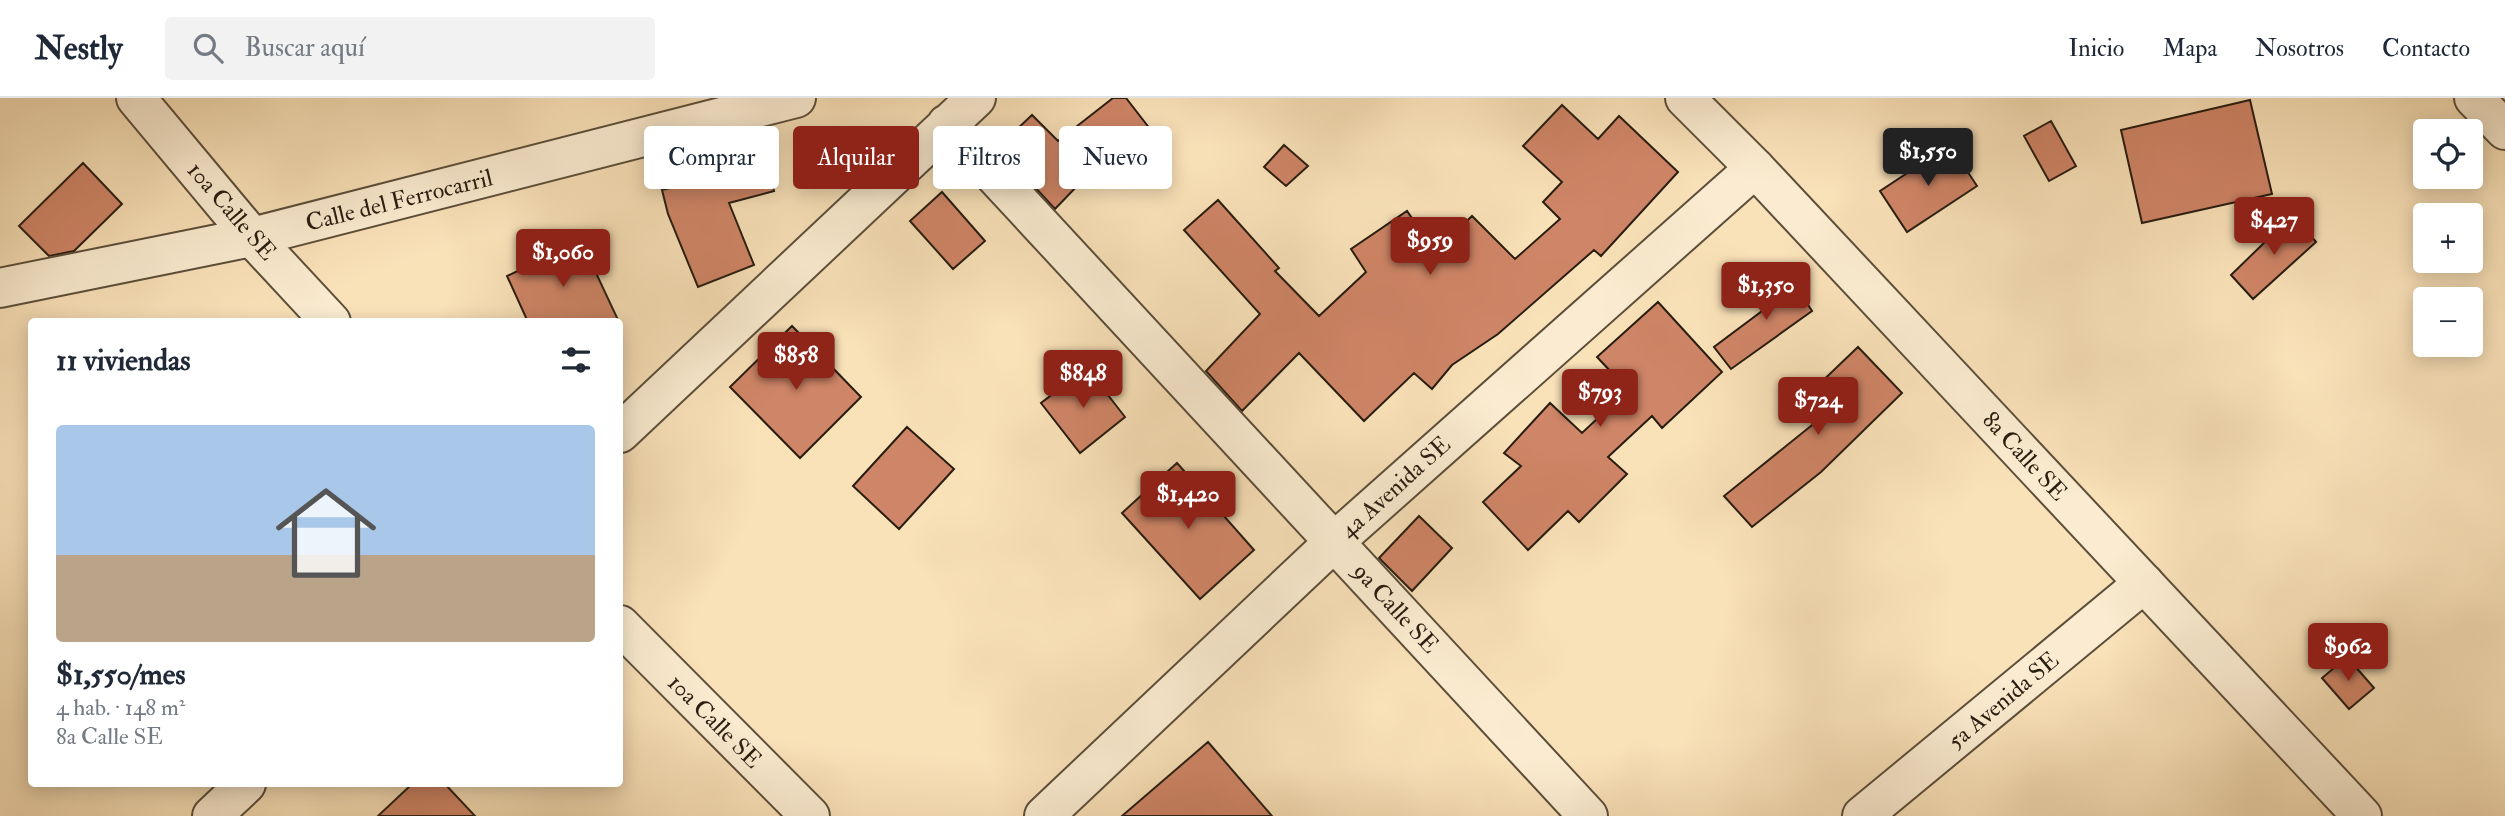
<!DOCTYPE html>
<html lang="es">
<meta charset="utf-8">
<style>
body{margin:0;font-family:"IM FELL Double Pica",serif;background:#f2f2f3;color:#1f2937;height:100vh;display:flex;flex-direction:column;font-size:26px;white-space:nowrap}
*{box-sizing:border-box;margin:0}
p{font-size:23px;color:#747a83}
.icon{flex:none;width:38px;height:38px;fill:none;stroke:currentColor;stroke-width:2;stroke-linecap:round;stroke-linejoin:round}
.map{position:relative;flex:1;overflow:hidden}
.drawer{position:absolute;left:28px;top:220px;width:595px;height:469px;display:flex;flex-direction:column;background:#fff;border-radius:7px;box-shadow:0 4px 18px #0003}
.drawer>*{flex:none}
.hud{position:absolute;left:644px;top:28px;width:665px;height:63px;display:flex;gap:14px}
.buttons{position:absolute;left:2413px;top:21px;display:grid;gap:14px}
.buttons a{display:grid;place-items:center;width:70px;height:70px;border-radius:7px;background:#fff;box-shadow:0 4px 18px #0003;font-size:35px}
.price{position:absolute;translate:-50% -60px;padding:0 16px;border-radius:7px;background:#8f2418;color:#fff;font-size:23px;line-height:46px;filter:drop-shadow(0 2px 4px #0008)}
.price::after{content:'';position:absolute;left:50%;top:42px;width:21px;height:16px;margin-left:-10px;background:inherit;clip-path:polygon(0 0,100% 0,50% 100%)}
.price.selected{background:#222;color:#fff}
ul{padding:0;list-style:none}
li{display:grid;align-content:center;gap:14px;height:371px;padding:0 28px}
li+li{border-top:2px solid #e0e1e3}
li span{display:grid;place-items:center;height:217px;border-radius:7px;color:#555}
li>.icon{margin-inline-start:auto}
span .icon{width:126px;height:126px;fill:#fffc;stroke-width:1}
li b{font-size:30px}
h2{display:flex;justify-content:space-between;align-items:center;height:84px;padding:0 28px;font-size:30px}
.pill{padding:0 24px;border-radius:7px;background:#fff;box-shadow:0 4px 18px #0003;font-size:24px;line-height:63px}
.pill.selected{background:#8f2418;color:#fff}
header{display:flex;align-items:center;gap:42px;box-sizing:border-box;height:98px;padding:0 35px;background:#fff;border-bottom:2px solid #e0e1e3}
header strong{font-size:33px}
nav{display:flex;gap:38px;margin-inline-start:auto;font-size:24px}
.search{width:490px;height:63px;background:#f2f2f3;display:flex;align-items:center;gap:18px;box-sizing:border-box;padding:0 24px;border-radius:7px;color:#747a83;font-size:26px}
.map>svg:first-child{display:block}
</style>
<header>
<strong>Nestly</strong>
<div class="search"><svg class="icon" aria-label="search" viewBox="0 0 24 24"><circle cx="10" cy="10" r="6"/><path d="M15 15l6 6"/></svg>Buscar aquí</div>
<nav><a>Inicio</a><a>Mapa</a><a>Nosotros</a><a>Contacto</a></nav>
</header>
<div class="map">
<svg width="2505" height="718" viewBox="0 0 2505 718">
<rect width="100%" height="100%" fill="#f9e1b8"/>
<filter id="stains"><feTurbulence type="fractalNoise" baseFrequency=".00286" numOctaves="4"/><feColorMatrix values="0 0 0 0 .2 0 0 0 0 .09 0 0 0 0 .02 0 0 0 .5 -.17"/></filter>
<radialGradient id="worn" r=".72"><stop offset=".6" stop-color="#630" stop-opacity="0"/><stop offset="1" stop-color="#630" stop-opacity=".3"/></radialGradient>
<path fill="#cf8567" stroke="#281d11" stroke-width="2" d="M1113,0H1126L1164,49L1121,82L1104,60L1055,111L998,49L1032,17L1058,43Z
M2250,2L2272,96L2142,125L2121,32Z
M1562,7L1598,41L1619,18L1678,74L1601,158L1594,152L1498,236L1452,267L1432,291L1414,275L1364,323L1299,255L1242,313L1206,273L1260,216L1184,132L1218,102L1279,170L1275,173L1319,218L1366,174L1351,151L1407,113L1435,154L1472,118L1515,161L1560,121L1543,104L1562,84L1523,48Z
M2051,23L2076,68L2049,83L2024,38Z
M1284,47L1308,68L1286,88L1264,69Z
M1950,47L1977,88L1907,134L1880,93Z
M83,65L122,106L74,153L49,158L19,128Z
M767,65L774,93L729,105L754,167L698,189L668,116L662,92Z
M942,94L985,143L953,171L910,123Z
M2293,116L2316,144L2253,201L2231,177L2266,143L2264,141Z
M581,143L619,224H528L507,178Z
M1789,177L1812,213L1731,271L1714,249L1766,210L1757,198Z
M1658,204L1722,274L1662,330L1652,318L1608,359L1627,376L1579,424L1568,413L1528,452L1483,404L1521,368L1504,355L1550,305L1582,335L1628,292L1597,259Z
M792,228L861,299L800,360L730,289Z
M1858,249L1902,295L1821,374L1752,429L1724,398L1832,311L1813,292Z
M1087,270L1125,319L1080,355L1041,305Z
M907,329L954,371L899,431L853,388Z
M1177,365L1254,452L1200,501L1122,415Z
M1419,418L1452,450L1412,493L1379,460Z
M2347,559L2374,590L2349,611L2322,580Z
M1208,644L1272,718H1122Z
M412,686H445L475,718H378Z"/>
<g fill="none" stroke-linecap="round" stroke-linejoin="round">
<defs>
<path id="minor" d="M136,0L252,139L331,224
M2474,0L2505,32
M947,26L1588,718
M0,190L252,139L796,0
M620,335L976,0
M620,527L810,718
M212,718L246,686
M1044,718L1334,444L1755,70
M1862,718L2144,485"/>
<path id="tertiary" d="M1685,0L1755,70L2362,718"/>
</defs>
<use href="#minor" stroke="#5c4e3b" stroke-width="42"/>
<use href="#tertiary" stroke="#5c4e3b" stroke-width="42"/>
<use href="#minor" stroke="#fbecd1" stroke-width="38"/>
<use href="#tertiary" stroke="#fbecd1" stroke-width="38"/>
</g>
<g text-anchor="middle" stroke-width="5" stroke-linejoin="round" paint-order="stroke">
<g font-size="24" fill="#281d11" stroke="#fbecd1">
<text transform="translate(399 102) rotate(-14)" y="8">Calle del Ferrocarril</text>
<text transform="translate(232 113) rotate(49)" y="8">10a Calle SE</text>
<text transform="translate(2025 358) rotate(47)" y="8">8a Calle SE</text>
<text transform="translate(1395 389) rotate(-42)" y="8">4a Avenida SE</text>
<text transform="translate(1396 510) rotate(47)" y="8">9a Calle SE</text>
<text transform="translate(2003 602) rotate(-40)" y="8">5a Avenida SE</text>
<text transform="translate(715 623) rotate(45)" y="8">10a Calle SE</text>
</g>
</g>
<rect width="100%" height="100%" filter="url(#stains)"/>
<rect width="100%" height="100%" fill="url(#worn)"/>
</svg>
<div class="buttons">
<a><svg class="icon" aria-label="locate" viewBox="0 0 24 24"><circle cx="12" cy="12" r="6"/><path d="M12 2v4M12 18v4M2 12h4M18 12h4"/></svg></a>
<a>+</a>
<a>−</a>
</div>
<b class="price selected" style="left:1928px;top:90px">$1,550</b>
<b class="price" style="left:2274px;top:159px">$427</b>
<b class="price" style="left:1430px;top:179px">$959</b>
<b class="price" style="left:563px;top:191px">$1,060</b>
<b class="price" style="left:1766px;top:224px">$1,350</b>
<b class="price" style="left:796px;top:294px">$858</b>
<b class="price" style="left:1083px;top:312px">$848</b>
<b class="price" style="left:1600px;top:331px">$793</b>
<b class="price" style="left:1818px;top:339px">$724</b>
<b class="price" style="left:1188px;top:433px">$1,420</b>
<b class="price" style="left:2348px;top:585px">$962</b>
<div class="hud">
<a class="pill">Comprar</a>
<a class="pill selected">Alquilar</a>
<a class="pill">Filtros</a>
<a class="pill">Nuevo</a>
</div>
<section class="drawer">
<h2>11 viviendas<svg class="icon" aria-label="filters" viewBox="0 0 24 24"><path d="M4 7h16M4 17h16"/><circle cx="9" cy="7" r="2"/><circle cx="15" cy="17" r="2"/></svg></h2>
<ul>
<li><span style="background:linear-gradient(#a9c7e8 60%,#b9a48a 0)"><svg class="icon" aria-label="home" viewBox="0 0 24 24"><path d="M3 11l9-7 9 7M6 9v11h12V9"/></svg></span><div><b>$1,550/mes</b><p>4 hab. · 148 m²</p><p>8a Calle SE</p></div></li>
</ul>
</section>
</div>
